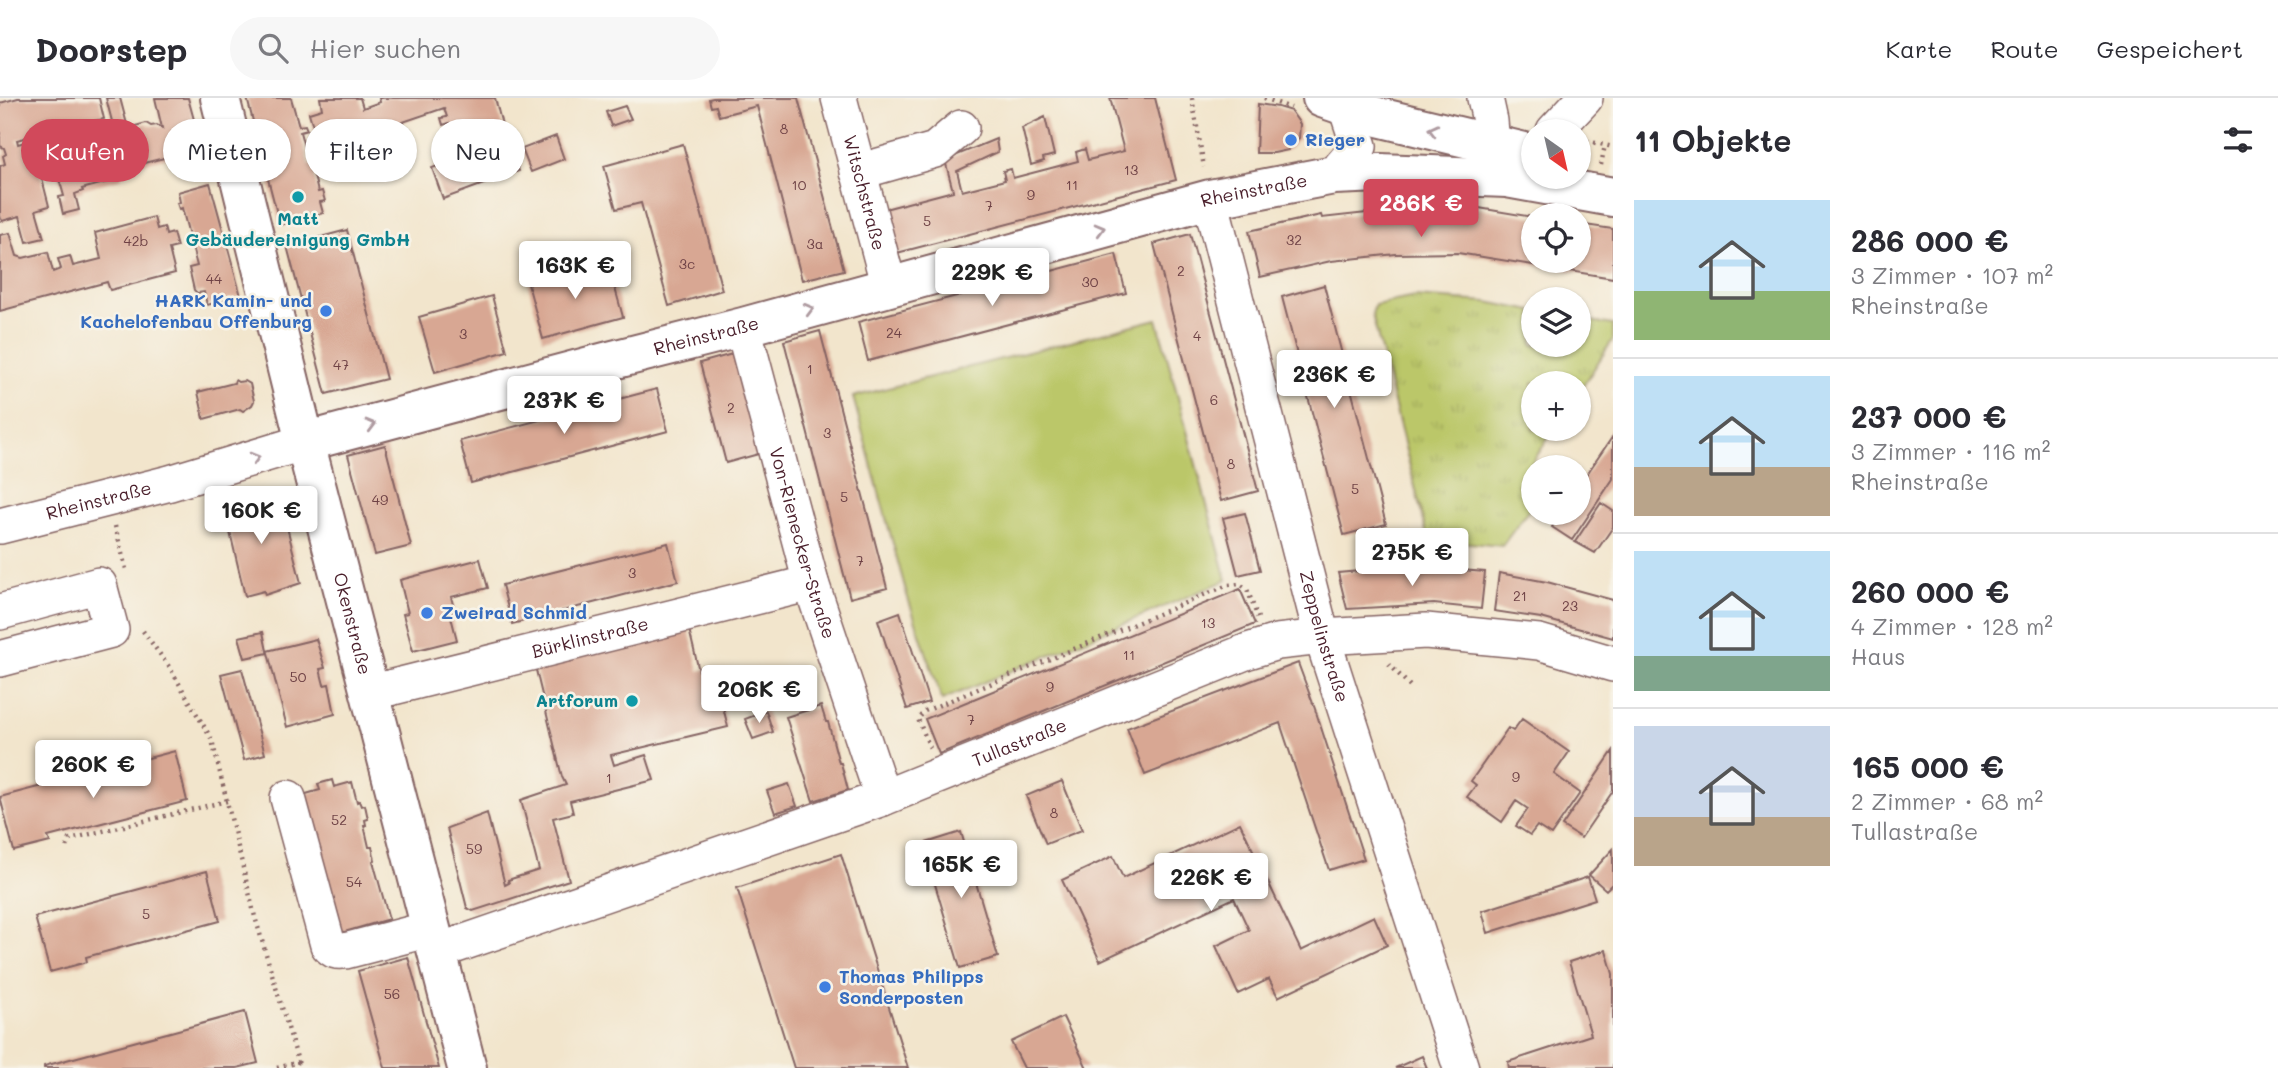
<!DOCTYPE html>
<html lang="de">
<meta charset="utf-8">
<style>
body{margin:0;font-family:Mali,sans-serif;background:#f7f7f7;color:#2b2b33;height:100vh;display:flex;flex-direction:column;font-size:26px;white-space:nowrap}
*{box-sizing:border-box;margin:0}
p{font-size:23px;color:#7c7c81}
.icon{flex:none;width:38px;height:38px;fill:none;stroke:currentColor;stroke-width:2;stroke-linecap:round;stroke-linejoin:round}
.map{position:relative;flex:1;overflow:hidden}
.side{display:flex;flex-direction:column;background:#fff;width:665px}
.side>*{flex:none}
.banner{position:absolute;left:21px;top:21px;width:665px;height:63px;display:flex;gap:14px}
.needle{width:46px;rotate:146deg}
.tools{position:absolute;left:1521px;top:21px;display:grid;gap:14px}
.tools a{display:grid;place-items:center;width:70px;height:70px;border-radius:50%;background:#fff;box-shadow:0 2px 5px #0004;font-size:35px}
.price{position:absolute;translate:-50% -60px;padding:0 16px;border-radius:7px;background:#fff;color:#222;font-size:23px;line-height:46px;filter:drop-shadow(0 2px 4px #0008)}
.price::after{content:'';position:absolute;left:50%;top:42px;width:21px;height:16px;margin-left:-10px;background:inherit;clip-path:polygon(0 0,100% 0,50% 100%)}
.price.active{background:#d1495b;color:#fff}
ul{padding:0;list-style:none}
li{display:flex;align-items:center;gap:21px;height:175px;padding:0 21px}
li+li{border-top:2px solid #e1e1e2}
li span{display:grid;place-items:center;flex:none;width:196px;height:140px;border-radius:0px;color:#555}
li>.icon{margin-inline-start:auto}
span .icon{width:84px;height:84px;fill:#fffc;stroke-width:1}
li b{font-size:30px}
h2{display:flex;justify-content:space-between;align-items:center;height:84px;padding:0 21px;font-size:30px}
.pill{padding:0 24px;border-radius:32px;background:#fff;box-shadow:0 2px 5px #0004;font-size:24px;line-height:63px}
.pill.active{background:#d1495b;color:#fff}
header{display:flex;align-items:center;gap:42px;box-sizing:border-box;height:98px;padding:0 35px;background:#fff;border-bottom:2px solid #e1e1e2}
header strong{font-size:33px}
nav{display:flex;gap:38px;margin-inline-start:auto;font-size:24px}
.search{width:490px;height:63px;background:#f7f7f7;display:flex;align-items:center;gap:18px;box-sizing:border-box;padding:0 24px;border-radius:38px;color:#7c7c81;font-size:26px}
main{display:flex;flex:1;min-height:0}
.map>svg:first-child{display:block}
</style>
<header>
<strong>Doorstep</strong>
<div class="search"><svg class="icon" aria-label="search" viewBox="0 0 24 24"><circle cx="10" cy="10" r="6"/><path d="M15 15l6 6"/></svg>Hier suchen</div>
<nav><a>Karte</a><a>Route</a><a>Gespeichert</a></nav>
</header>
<main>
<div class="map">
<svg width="1613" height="970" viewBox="0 0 1613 970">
<defs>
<pattern id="grass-tufts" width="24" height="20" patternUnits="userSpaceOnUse" patternTransform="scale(1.75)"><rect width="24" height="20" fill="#bbc769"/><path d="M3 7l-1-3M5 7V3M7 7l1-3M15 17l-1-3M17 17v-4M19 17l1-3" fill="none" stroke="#a2aa5b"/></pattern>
</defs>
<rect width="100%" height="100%" fill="#f7f3e8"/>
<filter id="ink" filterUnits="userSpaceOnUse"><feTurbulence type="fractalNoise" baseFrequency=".0143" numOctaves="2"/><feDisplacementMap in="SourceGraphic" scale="14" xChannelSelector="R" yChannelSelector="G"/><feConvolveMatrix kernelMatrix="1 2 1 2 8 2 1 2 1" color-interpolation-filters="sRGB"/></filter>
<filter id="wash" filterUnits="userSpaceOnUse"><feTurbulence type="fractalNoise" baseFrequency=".00686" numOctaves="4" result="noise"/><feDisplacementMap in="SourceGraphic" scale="28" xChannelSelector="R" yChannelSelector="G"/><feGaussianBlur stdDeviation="1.57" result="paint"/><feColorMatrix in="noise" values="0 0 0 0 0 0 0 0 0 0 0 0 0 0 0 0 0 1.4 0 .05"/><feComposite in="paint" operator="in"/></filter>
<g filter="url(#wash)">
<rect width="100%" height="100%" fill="#f2e5cc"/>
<path fill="url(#grass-tufts)" stroke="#82734a" stroke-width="2" d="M1415,199L1487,204L1533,213V247H1578L1579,221L1613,227V241L1579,294L1578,285H1533V331H1554L1518,387L1533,395V406L1502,448L1428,441L1372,216L1375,207Z"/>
<path fill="#bbc769" stroke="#82734a" stroke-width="2" d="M1157,221L1227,482L942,602L907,497L853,299Z"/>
<g id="blocks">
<path fill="#d8a793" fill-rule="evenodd" d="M18,0H99L104,21L94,23L98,39L115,35L106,0H120L128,30L146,25L151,28L157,27L162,30L155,0H188L196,29L184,32L187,42L181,44L184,55L120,71L122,80L82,91L83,93L75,96L79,112L63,116L59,99L64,98L46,34L17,42L18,46L32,42L49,108L36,112L44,140L27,144L20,118L2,123L0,118V68L5,66L3,58L6,56L4,50L0,48V5ZM90,29L93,41L77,45L75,38L85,35L84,31Z
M247,0H291L299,28L305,27L307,32L300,34L309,67L320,65L323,75L314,78L318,94L322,93L325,103L320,104L323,115L280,127Z
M320,0H360L363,10L380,4L379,0H495L503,31L453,43L449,25L443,27L441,20L447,19L444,10L359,39L355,21L349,22L351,33L329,39V35L316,38L309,15L322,11Z
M713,0H798L844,172L802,182L757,8L719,18L716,8L711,9L709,1Z
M1110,0H1155L1176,82L893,156L881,112L953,93L945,62L996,41L998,54L957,73L962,93L1005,82L1003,73L1011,71L1013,80L1078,63L1076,54L1085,51L1088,62L1124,53Z
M1258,6L1278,9L1291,13L1300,26L1299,40L1288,52L1274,55H1256Z
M625,8L631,21L611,28L606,14Z
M1045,19L1054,57L1043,60L1044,63L1031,67L1022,30Z
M556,38L564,61L531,74L522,51Z
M507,43L519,73L443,101L432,70Z
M683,46L722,192L669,208L641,105L616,111L604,68Z
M351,56L354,68L339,72L336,60Z
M210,85L241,198L207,207L204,194L197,195L194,192L189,170L197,168L182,110L179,111L177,105L180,104L178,94Z
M1467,108L1533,119V163H1578V126L1613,131V180L1458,155L1396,156L1331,163L1260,179L1249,133L1321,117L1322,120L1394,112L1465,111Z
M154,119L157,131L164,129L166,137L173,135L177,149L169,151L175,175L110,192L107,184L0,213V137L10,135L17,158L23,160L48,154L53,174L61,171L58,161L70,158L73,168L101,161L95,135Z
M347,132L386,281L326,296L287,148Z
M1190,136L1258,393L1221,403L1154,146Z
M1116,156L1126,195L868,263L858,224Z
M608,165L623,219L543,241L528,186Z
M1324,187L1386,426L1344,437L1282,199Z
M492,198L507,253L435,274L419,219Z
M820,233L887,490L850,500L784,243Z
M736,255L762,355L726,365L700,265Z
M235,282L238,284L245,283L250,286L254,303L252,307L243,313L240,311L204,321L198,294L234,285Z
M657,291L668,333L471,385L460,343Z
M1613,338V381L1572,442L1552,429L1561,415H1578V389Z
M385,347L411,448L375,457L348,357Z
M279,397L301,485L265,497L264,493L245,498L229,430L221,432L216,413Z
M1601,405L1613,413V429L1595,455L1575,444Z
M1245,415L1260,472L1238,477L1223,420Z
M668,445L678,483L512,526L502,487Z
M480,461L488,490L451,499L455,514L450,515L457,542L413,553L403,516L408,515L400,482Z
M1394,470H1437L1485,474L1481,511L1434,506L1347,511L1338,475Z
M1499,475L1547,484L1613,502V540L1541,520L1494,513Z
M1240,491L1255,526L939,656L925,621Z
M900,514L929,604L907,611L878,522Z
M688,527L699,573L713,569L728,629L611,657L614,667L646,657L654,682L570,703L573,715L553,720L569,782L473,813L467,810L447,730L487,715L505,787L509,785L508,782L539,772L521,702L566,687L562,679L534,564Z
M263,534L267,553L316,541L325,570L320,571L324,587L329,586L335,616L287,629L268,555L245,560L239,539Z
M1298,565L1315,611L1364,761L1329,772L1280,625L1145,677L1127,630Z
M242,571L265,656L244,662L221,576Z
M821,608L826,624H828L839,665H841L848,692L813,703L786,619Z
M766,613L773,634L753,641L745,621Z
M1522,621L1569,654L1554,676L1580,695L1551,737L1537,728L1530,737L1516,728L1528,711L1516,703L1502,724L1467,699L1476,687L1471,683L1508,630L1513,633Z
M175,653L187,703L48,739L50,744L14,753L0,699Z
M1613,653V693L1581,740L1562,728Z
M332,682L334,689L352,684L357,704L359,703L361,708L365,707L368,721L365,722L366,727H364L369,749H372L375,762L373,763L389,821L341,835L299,698L320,692L318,686Z
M1062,683L1082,732L1046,746L1026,698Z
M789,686L797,708L775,715L767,693Z
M1240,725L1301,853L1374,818L1387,847L1278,899L1269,881L1238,896L1216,848L1249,832L1234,800L1100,863L1062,782L1113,758L1123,780Z
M961,734L998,859L960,870L923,746Z
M1613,751V785L1606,792L1589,777Z
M841,756L908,970H794L737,790Z
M207,773L220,823L86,859L87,864L50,874L35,819Z
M1588,779L1595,801L1488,835L1482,813Z
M1606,852L1613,876V970H1509L1508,964L1591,937L1569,864Z
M408,859L425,920L439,970H385L358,873Z
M245,914L258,965L237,970H44V968Z
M1063,919L1087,970H1024L1011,944Z
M1422,958L1427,970H1395L1411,963Z"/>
</g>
</g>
<g filter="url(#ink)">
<use href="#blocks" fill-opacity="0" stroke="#856463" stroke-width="2"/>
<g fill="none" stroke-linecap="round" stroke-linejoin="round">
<defs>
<g id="minor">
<path id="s1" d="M839,0L889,189"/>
<path d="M1485,0L1490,23L1492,47L1504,72"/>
<path d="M1554,33L1585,0"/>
<path d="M858,74L935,52L961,30"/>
<path d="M1334,77L1359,48L1346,9"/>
<path id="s2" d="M1210,101L1322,539L1461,970"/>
<path id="s3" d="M743,229L811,485L883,700"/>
<path id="s4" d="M0,428L170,385L305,344"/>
<path d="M0,514L99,487L111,532L0,561"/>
<path id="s5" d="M369,595L811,485"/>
<path d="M288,700L328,847C333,853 337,854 345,853L430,831"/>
<path id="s6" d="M436,854L883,700L1248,553L1277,544L1322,539L1426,533L1539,544L1613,566"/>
</g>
<g id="major">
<path id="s7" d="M220,0L305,344L467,970"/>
<path d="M1322,0L1374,18L1533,56"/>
<path id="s8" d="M305,344L605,264L743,229L1210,101L1334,77L1380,75L1507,80L1613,99"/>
</g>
</defs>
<use href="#minor" stroke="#856463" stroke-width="38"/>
<use href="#major" stroke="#856463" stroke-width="42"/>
<path stroke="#856463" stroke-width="4.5" stroke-dasharray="2 5" stroke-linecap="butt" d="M1192,0L1204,69
M1264,0L1291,10
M1587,43L1613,49
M1601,67L1605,47
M115,428L126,471
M143,533L170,570L212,642L255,819L300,970
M1389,566L1410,588
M930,650L918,621L925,613L1228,487L1240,486L1247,491L1258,520
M67,749L70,741L227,703
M277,970L299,964"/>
<use href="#minor" stroke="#fff" stroke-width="35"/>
<use href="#major" stroke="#fff" stroke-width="38"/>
</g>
<defs><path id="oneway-chevron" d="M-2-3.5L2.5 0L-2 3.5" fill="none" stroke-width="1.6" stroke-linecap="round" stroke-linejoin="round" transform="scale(1.75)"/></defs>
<g stroke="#ae9aa0">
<use href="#oneway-chevron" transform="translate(1433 32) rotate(-166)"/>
<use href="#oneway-chevron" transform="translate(1100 131) rotate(-15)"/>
<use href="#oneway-chevron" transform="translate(809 211) rotate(-15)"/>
<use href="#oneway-chevron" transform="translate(371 327) rotate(-15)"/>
<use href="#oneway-chevron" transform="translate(255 360) rotate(-16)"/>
</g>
</g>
<g fill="#3f7fe0" stroke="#f7f3e8" stroke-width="2.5">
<circle cx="1291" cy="42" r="7"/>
<circle cx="326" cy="213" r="7"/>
<circle cx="427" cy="515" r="7"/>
<circle cx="825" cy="889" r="7"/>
</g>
<g fill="#0f9aa8" stroke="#f7f3e8" stroke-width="2.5">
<circle cx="298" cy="99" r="7"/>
<circle cx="632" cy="603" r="7"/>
</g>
<g text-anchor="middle" stroke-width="5" stroke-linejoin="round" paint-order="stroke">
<g font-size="14" fill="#6e4145">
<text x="784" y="36">8</text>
<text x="1131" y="77">13</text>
<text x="799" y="92">10</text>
<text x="1072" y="92">11</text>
<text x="1031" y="102">9</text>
<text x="989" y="113">7</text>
<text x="927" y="128">5</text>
<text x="1294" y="147">32</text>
<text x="136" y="148">42b</text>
<text x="815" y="151">3a</text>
<text x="687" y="171">3c</text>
<text x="1181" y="178">2</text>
<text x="214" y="186">44</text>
<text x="1090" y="189">30</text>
<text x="894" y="240">24</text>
<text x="463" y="241">3</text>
<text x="1197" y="243">4</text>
<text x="341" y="272">47</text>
<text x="810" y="276">1</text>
<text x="1214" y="307">6</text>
<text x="731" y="315">2</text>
<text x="827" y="340">3</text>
<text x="1231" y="371">8</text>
<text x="1355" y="396">5</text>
<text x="844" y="404">5</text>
<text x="380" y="407">49</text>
<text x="860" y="468">7</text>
<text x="632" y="480">3</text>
<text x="1520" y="503">21</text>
<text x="1570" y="513">23</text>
<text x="1208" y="530">13</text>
<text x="1129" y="562">11</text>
<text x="298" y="584">50</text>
<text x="1050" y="594">9</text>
<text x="971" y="627">7</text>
<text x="1516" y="684">9</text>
<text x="609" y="685">1</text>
<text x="1054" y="720">8</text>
<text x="339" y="727">52</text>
<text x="474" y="756">59</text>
<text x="354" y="789">54</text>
<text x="146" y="821">5</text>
<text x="392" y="901">56</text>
</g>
<g font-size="18" font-weight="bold" fill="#366cbe" stroke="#f7f3e8" text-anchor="start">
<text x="1305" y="48">Rieger</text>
<text x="312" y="209" text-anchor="end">HARK Kamin- und<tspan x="312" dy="21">Kachelofenbau Offenburg</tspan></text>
<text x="441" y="521">Zweirad Schmid</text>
<text x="839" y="885">Thomas Philipps<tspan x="839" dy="21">Sonderposten</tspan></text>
</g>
<g font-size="18" fill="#4a1f2b" stroke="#f7f3e8">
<text dy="6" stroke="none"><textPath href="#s8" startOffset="982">Rheinstraße</textPath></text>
<text dy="6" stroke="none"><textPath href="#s1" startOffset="98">Witschstraße</textPath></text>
<text dy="6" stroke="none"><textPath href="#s8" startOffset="415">Rheinstraße</textPath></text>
<text dy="6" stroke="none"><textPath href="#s4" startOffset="102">Rheinstraße</textPath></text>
<text dy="6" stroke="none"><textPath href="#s3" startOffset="224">Von-Rienecker-Straße</textPath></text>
<text dy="6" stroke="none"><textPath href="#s7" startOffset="542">Okenstraße</textPath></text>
<text dy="6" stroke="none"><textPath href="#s2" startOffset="452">Zeppelinstraße</textPath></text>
<text dy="6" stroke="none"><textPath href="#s5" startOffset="228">Bürklinstraße</textPath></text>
<text dy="6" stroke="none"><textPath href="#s6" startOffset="620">Tullastraße</textPath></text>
</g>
<g font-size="18" font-weight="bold" fill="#0d838f" stroke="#f7f3e8">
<text x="298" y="127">Matt<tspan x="298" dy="21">Gebäudereinigung GmbH</tspan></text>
<text x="618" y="609" text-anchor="end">Artforum</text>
</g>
</g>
</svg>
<div class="tools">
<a><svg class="needle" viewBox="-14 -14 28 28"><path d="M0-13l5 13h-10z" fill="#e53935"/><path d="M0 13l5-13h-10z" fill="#7c7c81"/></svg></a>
<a><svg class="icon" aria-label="locate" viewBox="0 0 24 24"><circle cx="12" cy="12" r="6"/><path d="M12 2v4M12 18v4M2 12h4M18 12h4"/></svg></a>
<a><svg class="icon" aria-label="layers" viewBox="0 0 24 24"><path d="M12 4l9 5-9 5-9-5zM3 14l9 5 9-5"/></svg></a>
<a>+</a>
<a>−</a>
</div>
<b class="price active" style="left:1421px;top:141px">286K €</b>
<b class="price" style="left:575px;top:203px">163K €</b>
<b class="price" style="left:992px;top:210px">229K €</b>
<b class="price" style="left:1334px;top:312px">236K €</b>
<b class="price" style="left:564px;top:338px">237K €</b>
<b class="price" style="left:261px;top:448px">160K €</b>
<b class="price" style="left:1412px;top:490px">275K €</b>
<b class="price" style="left:759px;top:627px">206K €</b>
<b class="price" style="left:93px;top:702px">260K €</b>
<b class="price" style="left:961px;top:802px">165K €</b>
<b class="price" style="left:1211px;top:815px">226K €</b>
<div class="banner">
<a class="pill active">Kaufen</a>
<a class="pill">Mieten</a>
<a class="pill">Filter</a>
<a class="pill">Neu</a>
</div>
</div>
<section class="side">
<h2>11 Objekte<svg class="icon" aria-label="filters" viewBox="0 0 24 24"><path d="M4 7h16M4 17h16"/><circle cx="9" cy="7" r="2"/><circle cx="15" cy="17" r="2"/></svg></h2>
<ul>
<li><span style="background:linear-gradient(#bfe0f5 65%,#8fb573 0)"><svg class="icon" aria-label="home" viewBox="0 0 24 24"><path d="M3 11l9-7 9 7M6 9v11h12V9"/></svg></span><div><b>286 000 €</b><p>3 Zimmer · 107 m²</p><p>Rheinstraße</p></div></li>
<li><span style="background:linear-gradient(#bfe0f5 65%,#b9a48a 0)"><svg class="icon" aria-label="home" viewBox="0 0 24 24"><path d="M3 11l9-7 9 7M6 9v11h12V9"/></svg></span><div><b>237 000 €</b><p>3 Zimmer · 116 m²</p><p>Rheinstraße</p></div></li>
<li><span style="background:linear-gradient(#bfe0f5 75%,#7fa58c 0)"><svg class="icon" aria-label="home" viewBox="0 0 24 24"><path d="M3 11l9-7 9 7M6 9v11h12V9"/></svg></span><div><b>260 000 €</b><p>4 Zimmer · 128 m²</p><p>Haus</p></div></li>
<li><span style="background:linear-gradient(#c9d6e8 65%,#b9a48a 0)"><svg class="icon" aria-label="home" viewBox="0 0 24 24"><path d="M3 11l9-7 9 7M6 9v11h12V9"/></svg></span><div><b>165 000 €</b><p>2 Zimmer · 68 m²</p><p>Tullastraße</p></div></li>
</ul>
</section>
</main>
